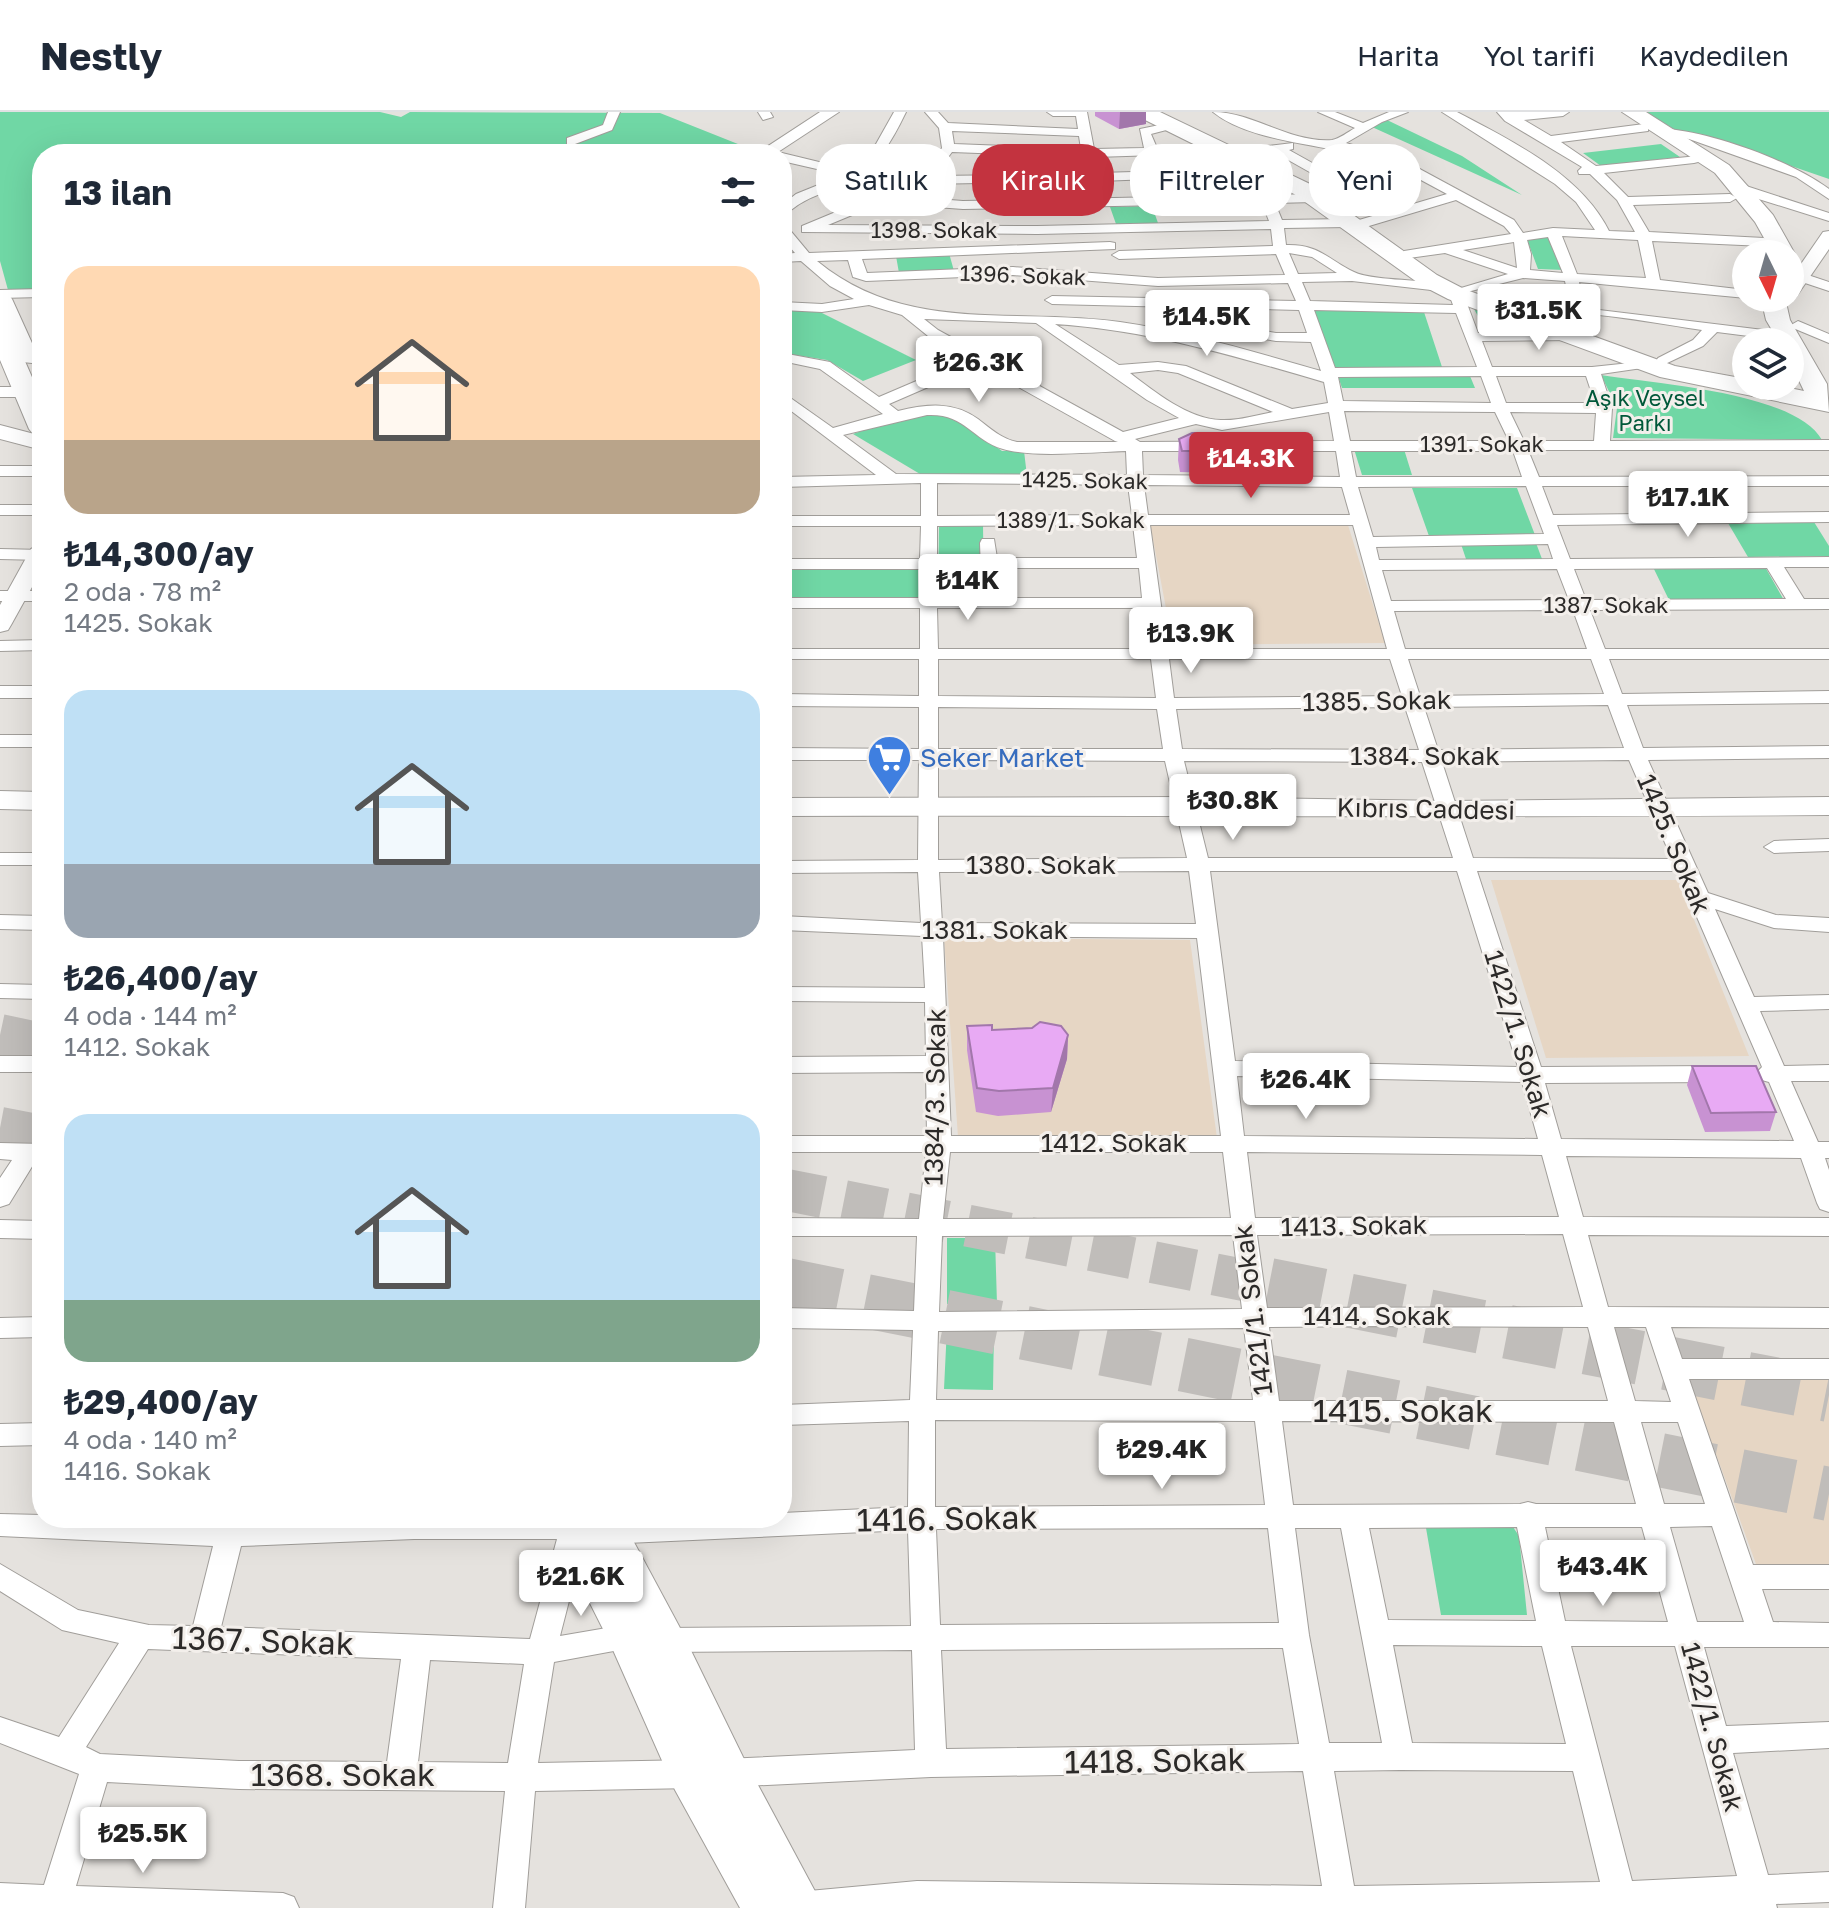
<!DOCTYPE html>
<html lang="tr">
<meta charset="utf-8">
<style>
body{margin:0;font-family:"Golos Text",sans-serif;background:#f6f6f7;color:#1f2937;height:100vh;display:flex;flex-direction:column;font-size:30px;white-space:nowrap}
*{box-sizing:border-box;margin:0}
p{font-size:26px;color:#747a83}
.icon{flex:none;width:44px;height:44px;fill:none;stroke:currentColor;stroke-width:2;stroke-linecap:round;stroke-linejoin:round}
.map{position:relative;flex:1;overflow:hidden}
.panel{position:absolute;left:32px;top:32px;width:760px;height:1384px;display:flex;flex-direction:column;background:#fff;border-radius:32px;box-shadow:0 8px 32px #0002}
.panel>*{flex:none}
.guide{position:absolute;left:816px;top:32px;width:760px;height:72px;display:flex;gap:16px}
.needle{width:52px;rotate:175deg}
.tools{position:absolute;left:1732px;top:128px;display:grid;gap:16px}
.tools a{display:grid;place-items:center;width:72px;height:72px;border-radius:50%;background:#fff;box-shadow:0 8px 32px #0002;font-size:40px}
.price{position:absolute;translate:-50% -68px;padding:0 18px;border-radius:8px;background:#fff;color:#222;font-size:26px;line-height:52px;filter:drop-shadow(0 2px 4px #0008)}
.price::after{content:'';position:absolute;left:50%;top:48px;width:24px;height:18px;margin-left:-12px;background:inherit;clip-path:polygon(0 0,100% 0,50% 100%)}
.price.on{background:#c3333f;color:#fff}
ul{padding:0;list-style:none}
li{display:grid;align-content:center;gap:16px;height:424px;padding:0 32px}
li span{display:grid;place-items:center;height:248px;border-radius:24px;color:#555}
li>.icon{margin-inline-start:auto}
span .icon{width:144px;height:144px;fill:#fffc;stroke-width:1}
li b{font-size:34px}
h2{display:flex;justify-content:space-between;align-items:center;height:96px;padding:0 32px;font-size:34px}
.tag{padding:0 28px;border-radius:32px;background:#fff;box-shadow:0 8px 32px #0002;font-size:28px;line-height:72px}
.tag.on{background:#c3333f;color:#fff}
header{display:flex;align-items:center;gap:48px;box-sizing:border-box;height:112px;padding:0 40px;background:#fff;border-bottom:2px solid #e0e1e3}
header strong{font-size:38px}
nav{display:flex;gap:44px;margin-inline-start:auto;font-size:28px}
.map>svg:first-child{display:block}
</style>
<header>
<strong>Nestly</strong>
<nav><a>Harita</a><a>Yol tarifi</a><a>Kaydedilen</a></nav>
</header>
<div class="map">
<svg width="1829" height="1796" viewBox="0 0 1829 1796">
<rect width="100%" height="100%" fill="#e5e2de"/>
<path fill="#e6d6c4" d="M1347,410L1385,531L1173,533L1150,412Z
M1491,768H1678L1749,944L1546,946Z
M944,826L1190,828L1217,1026L958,1025Z
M1829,1266V1454L1756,1452L1689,1268Z"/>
<path fill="#70d7a5" d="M0,0H380L401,5L410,0L660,1L753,38L746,42H42V178H8L0,149Z
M1645,0H1829V67L1700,23L1679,20Z
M1387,8L1462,44L1522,83L1372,15Z
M1661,32L1680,45L1601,54L1583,41Z
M1152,94L1158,111L1116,112L1110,95Z
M1551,124L1564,158L1538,157L1526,125Z
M949,141L954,159L899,161L896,144Z
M1478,196L1545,221L1486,218L1474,197Z
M782,197L818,199L916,248L863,269L827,248L782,241Z
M1314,197L1424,200L1442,255L1334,256Z
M1601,263C1655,272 1795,280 1822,328L1613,326L1617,296Z
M1338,264H1470L1475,276H1342Z
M947,299L1002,339H1024L1027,364L920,362L853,322L884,311Z
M1403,334L1412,363H1362L1354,337Z
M1412,376H1517L1535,423L1429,424Z
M1814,410L1829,434V444L1748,445L1728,411Z
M939,412L983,413L984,486H938Z
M1536,431L1542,447H1466L1461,432Z
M1652,453H1764L1785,490H1670Z
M918,456L919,486L782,487V457Z
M947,1126H995L997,1192H947Z
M947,1215L994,1216L993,1278L944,1277Z
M1513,1415L1519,1424L1527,1503H1441L1426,1416Z"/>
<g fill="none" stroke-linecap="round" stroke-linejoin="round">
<path stroke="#c0bdba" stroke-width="42" stroke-dasharray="42 21" stroke-linecap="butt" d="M0,923L42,932
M0,1016L42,1024
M782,1077L1279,1175
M782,1172L796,1175"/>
<path stroke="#c0bdba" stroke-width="54" stroke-dasharray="54 27" stroke-linecap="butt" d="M786,1173L1829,1382
M1269,1173L1829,1283"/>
<defs>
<path id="minor" d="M608,0H620L612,18L575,32H567V26L603,13Z
M758,0H770L773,5L763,8Z
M894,0H906C893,27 876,58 847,71C828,80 808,84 791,98L789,117L809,141L1110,130L1115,131V137L862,147L867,161L1013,155L1158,166L1285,163L1276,142L1119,147L1112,143L1119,139L1273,134L1271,117L1037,122L802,120V114L920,65L942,36L939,16L925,0H938L948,11L1078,17L1076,4H1053L1047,0H1087L1094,37L1144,36L1140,17L1174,10V16L1151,22L1157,36L1220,33L1226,37L1220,41L1095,45L1099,61L1270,56L1271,59L1265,63L1273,83L1314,82L1321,86L1314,90L1275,91L1282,108L1348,107L1355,111L1348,115L1284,116L1286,133C1319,132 1327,147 1354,160C1370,168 1419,168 1440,171L1447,175L1440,179L1352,169L1302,170L1310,189L1453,193L1449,182L1451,179L1508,162L1445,141L1409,146L1404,145V139L1511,122L1504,114L1456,88L1369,114H1359V108L1447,82L1408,61L1310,81V75L1329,71L1274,40L1242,45L1236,41L1242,37L1293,31V37L1289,38L1343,68L1398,56C1344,31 1256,35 1213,0C1253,0 1290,31 1332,28C1339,27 1348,20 1355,16L1318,0H1335L1363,11L1389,0H1408L1382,10L1346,31L1403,48L1514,108L1523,121L1553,116L1595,118L1576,90L1555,72L1442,0H1457C1510,28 1581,62 1609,119L1635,120L1617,88L1590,62H1579L1578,59L1582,55L1505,9L1497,0H1569L1563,4L1524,8L1551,24L1644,12L1648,13V19L1561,30L1596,54L1698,44V50L1694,51L1604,61L1628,85L1730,82L1737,86L1730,90L1633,93L1649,120L1764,126L1771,130L1764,134L1652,129L1660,168L1746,178V186L1579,170L1581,179L1574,183L1567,179L1565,169L1523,166L1463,181L1478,221L1571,220L1578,224L1571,228L1482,229L1492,255H1592L1649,249V255L1601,262L1612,296L1610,329L1829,328V338H1528L1539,365L1829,364V374H1542L1553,403L1829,400V410L1557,413L1570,447L1829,445V455H1784L1804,487H1829V497L1590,498L1605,537H1829V547H1609L1622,582L1829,579V591L1627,593L1643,636L1829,634V646L1648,648L1708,781L1776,803L1829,806V820L1774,816L1715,797L1754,885L1829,883V897L1760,899L1784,954L1829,953V969H1791L1818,1030H1829V1046H1825L1829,1058V1100L1820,1097L1817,1091L1801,1046L1566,1044L1583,1105L1829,1106V1124L1588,1123L1608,1195L1829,1196V1216L1671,1215L1682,1247H1829V1267H1689L1753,1453H1829V1477H1762L1773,1510L1829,1511V1535H1704L1726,1614L1829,1610V1636L1733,1641L1768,1763L1829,1760V1790L1776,1792L1777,1796H783L787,1784L798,1780L917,1769L1322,1774L1303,1659L931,1665L725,1675L714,1671L710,1661L714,1651L725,1647L915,1638L912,1538L662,1540L652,1537L648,1528L652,1519L662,1516L911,1514L908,1418L605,1432L595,1429L591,1421L595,1413L605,1410L782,1406V1401L908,1395L909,1309L782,1313V1293L910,1288L913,1218L782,1216V1196L914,1199L917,1124H782V1106L919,1107L926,1040H782V1024H927L926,960L782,961V945L926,944L925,890L782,889V875L925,876L922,824L782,818V804L921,811L918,760L782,761V749L918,748L919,648H782V636L919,637V595L782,594V582L919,584V547H782V537H920V496H782V486H920V457H782V447H920L921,414H782V404H921V371L782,375V365L876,363L782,292V280L833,316L883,302L820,257L782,249V241L830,250L879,285L968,247L928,224L902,203L869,193L822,200L782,198V190L822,192L854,187L830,174L801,149L782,150V142L795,141L782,126V93L796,82L843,63L782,49V42H779L782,41L852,58L876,32ZM952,19L1079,24L1081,37L954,32ZM952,40L1083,45L1086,62L934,64ZM1252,63L1260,83L963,89L897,84L927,72L1087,69L1089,77L1095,81L1101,77L1100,69ZM881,91L963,97L1262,91L1269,109L1037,114L828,113ZM1562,124L1638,128L1646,166L1577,162ZM1548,125L1563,161L1530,158L1531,142L1527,128ZM1514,130L1517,156L1463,138ZM1289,141L1312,145L1337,161L1298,162ZM848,148L853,165L866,169L1013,163L1158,174L1288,171L1296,189L1052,184L1045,188L1052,192L1299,198L1307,221H1276L1163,202L1156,206L1163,210L1276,229L1311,230L1321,259C1254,240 1189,220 1120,210C1012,195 907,223 817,149ZM1314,198L1456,201L1477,255L1335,256ZM924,207L1036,211L1147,288L1179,306L1123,320L938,218ZM1055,212C1148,218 1235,244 1324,270L1328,291L1292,297L1186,254L1158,250L1119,253ZM979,253L1115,329L1118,330H1017C1002,327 991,317 978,307C953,289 927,292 898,299L889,292ZM1158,258L1178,261L1273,300C1256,303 1238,309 1221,308C1188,307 1155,280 1130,261ZM1481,264L1491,291L1343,289L1338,265ZM1496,264H1586L1595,291H1506ZM1344,299L1495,300L1509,329H1350ZM1329,300L1334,329L1140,330L1135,327L1196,312L1222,318ZM1510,300L1596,301L1594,329H1524ZM927,303C965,301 971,327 1003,337C1033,346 1093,340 1126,339L1127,363L896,362L843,323ZM1142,339H1336L1340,365L1143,363ZM1351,339H1513L1522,365H1356ZM937,371L1128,373L1132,403L937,404ZM1144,373L1342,375L1350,403H1148ZM1526,374L1544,422L1373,425L1358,375ZM1133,413L1137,446H997L994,427H982L980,431L982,486H937V414ZM1150,413H1353L1387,537H1167ZM1548,432L1553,447L1379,448L1376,435ZM998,456H1139L1142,486H1000ZM1767,456L1786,487L1586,488L1574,457ZM1557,457L1569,488L1391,489L1382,458ZM937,496H1144L1149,537H938ZM1573,498L1587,537H1405L1394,499ZM938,547H1151L1156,586L938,584ZM1169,547H1390L1402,584L1174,586ZM1408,547H1591L1604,582L1420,584ZM1608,593L1624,636L1438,638L1424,595ZM938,595L1157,597L1163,637H938ZM1405,595L1419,638L1182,637L1176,597ZM938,648L1165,649L1187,746L938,748ZM1629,648L1672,747L1473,746L1442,650ZM1184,649L1422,650L1453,746H1208ZM1189,759L1196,812L942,811L939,760ZM1210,759H1457L1518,955L1235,949ZM1477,759H1677L1762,955L1755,962L1758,967L1769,970L1794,1029L1561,1027L1545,971L1720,970L1728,967L1731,962L1728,957L1720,954L1541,955ZM943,824L1197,826L1221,1024H951ZM1237,964L1522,970L1538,1027L1244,1024ZM950,1040H1223L1231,1106L943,1107ZM1247,1040L1542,1043L1559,1105L1255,1106ZM1563,1122L1583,1195L1267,1196L1257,1123ZM1233,1123L1242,1197L939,1200L942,1124ZM1384,1214L1588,1215L1608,1289H1279L1269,1215ZM1614,1215H1646L1671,1290L1635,1289ZM1244,1216L1253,1288H936L938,1219ZM935,1308L1255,1309L1265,1393L935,1395ZM1282,1309L1614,1310L1636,1392H1536L1528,1390L1520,1392L1293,1393ZM1641,1310H1678L1705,1392H1664ZM1712,1414L1744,1510H1697L1670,1415ZM1517,1415L1536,1509L1388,1508L1369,1416ZM1545,1415H1642L1668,1510L1565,1509ZM1268,1416L1279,1511L940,1513L936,1417ZM1295,1416H1341L1382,1631H1329L1309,1523ZM1393,1533L1542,1534L1566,1632L1412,1631ZM1571,1534H1675L1737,1764L1632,1769ZM1283,1536L1299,1632L946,1637L941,1538ZM1400,1658L1573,1659L1600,1770L1354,1774L1334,1659Z
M1667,17C1714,21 1791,49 1829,77V87L1796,65L1689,27L1663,24V18Z
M1733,73H1743L1829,101V109L1733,79Z
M1790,157L1829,170V179L1790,166Z
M42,177V185L0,186V178Z
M1550,192L1788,221L1795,225L1788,229L1717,220L1703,234L1663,253L1656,249L1658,246L1693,228L1702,218C1645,210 1583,195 1526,204L1519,200Z
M1798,209L1829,222V231L1793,216L1791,213Z
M27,243L42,244V252L22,250L20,247Z
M0,275H25L33,280L25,285H0Z
M0,354H42V364H0Z
M0,393H42V403H0Z
M0,437L42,438V448L0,447Z
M0,479H42V489H0Z
M42,528V538L0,539V529Z
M0,574H42V586H0Z
M0,623H42V635H0Z
M1829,727V739L1774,741L1764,735L1774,729Z
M0,741H42V753H0Z
M0,803L42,804V818L0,817Z
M0,872L42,873V887L0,886Z
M0,944H42V960H0Z
M0,1031L42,1032V1048H36L9,1092L0,1095V1066L12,1048L0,1047Z
M0,1108L42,1109V1127L0,1126Z
M42,1205V1225L0,1226V1206Z
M42,1311V1333L0,1334V1312Z
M0,1402L42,1403V1406L217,1411V1406H245V1411L376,1406L584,1407L588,1415L560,1524L630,1512L640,1515L644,1524L640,1533L630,1536L554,1550L538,1651L693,1648L704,1652L708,1662L704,1672L693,1676L535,1679L525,1796H493L505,1679L239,1677L107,1670L76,1774L283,1781L294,1785L299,1796H0V1771L44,1773L79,1662L0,1631V1605L59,1625L119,1531L62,1518L0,1479V1452L78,1498L149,1513L193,1514L213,1434L0,1424ZM414,1427H557L530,1527L221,1515L241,1434ZM148,1537L401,1547L387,1650L239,1649L100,1642L86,1635ZM430,1548L524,1552L508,1651L418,1650Z"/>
<path id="tertiary" d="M820,0H839L775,42H756Z
M1829,119V137L1796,185L1788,186L1790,168L1823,120Z
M42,431V457L11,513L8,518L0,520V493L31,437Z"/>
<path id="secondary" d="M0,313L42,324V338L0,327Z
M0,679L42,680V698L0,697Z
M1186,685L1447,689L1829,685V703C1480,706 1131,703 782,704V686Z"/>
<path id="primary" d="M1134,0H1160L1310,72L1437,163L1464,177L1675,254L1746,267V274H1780L1804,279L1790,250V230H1779L1766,208L1761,186H1785L1790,208L1827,272L1829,300L1660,265L1448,187L1421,173L1294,82L1137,4Z
M1622,0H1646L1729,53L1773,103L1795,142L1792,147L1790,142H1773L1755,110L1715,61Z
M0,180L8,182L12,187L36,240L33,245L24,247L42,288V325L33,322L29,317L0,248Z
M547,1406H621L679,1514L743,1645L824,1796H740L675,1678L609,1529Z"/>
</defs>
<use href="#minor" stroke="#a19e9a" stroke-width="2"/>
<use href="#tertiary" stroke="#a19e9a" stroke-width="2"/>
<use href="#secondary" stroke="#a19e9a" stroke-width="2"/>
<use href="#primary" stroke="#a19e9a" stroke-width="2"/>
<use href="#minor" fill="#fff" fill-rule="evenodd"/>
<use href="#tertiary" fill="#fff" fill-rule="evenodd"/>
<use href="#secondary" fill="#fff" fill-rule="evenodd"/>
<use href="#primary" fill="#fff" fill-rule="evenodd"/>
</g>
<path fill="#c892d2" d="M1095,0H1146V12L1119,17L1095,4Z
M1179,327L1241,335L1239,357L1230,361L1180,360L1178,348Z
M967,914L992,918L1068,923L1067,947L1051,1000L998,1004L976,1000L967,938Z
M1692,954L1776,1000L1770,1019L1705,1020L1687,973Z"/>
<path fill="#a277ab" d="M1120,0H1146V12L1119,17Z
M1241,335L1239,357L1230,361L1232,339Z
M1068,923L1067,947L1051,1000L1053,976Z"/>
<path fill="#e8aaf4" stroke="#a277ab" stroke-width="2" d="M1192,321H1208L1241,335L1232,339H1182L1179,327Z
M1040,910L1061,914L1068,923L1053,976L999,979L977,976L967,914L992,913V918L1032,916Z
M1692,954H1756L1776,1000L1711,1001Z"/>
<defs>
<symbol id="supermarket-pin" viewBox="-11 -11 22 30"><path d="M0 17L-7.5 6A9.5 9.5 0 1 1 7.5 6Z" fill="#3f7fe0" stroke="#f3efeb"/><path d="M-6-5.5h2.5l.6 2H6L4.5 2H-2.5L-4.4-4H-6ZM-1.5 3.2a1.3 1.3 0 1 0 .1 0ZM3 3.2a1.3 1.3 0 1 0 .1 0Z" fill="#fff"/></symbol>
</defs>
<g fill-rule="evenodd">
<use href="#supermarket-pin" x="864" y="620" width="51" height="69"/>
</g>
<g text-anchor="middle" stroke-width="6" stroke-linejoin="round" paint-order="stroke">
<g font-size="22" fill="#2c2a29" stroke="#f3efeb">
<text x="934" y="126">1398. Sokak</text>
<text transform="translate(1023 163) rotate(2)" y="8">1396. Sokak</text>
<text x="1482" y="340">1391. Sokak</text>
<text transform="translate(1085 368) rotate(1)" y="8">1425. Sokak</text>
<text x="1071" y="416">1389/1. Sokak</text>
<text x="1606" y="501">1387. Sokak</text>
</g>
<g font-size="22" fill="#005839" stroke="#f3efeb">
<text x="1645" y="294">Aşık Veysel<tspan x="1645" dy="25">Parkı</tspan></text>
</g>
<g font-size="26" fill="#2c2a29" stroke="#f3efeb">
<text transform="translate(1377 589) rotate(-1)" y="9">1385. Sokak</text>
<text x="1425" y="653">1384. Sokak</text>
<text transform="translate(1426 697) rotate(1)" y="9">Kıbrıs Caddesi</text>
<text transform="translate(1674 732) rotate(67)" y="9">1425. Sokak</text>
<text x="1041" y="762">1380. Sokak</text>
<text x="995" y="827">1381. Sokak</text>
<text transform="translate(1518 922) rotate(73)" y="9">1422/1. Sokak</text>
<text transform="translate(935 985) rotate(-89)" y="9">1384/3. Sokak</text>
<text x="1114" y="1040">1412. Sokak</text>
<text transform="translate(1354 1114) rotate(-1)" y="9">1413. Sokak</text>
<text transform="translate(1253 1198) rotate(-97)" y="9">1421/1. Sokak</text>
<text x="1377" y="1213">1414. Sokak</text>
<text transform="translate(1712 1615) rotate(75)" y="9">1422/1. Sokak</text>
</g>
<g font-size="26" fill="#366cbe" stroke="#f3efeb" text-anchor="start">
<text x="920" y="655">Seker Market</text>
</g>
<g font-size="32" fill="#2c2a29" stroke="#f3efeb">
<text x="1403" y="1310">1415. Sokak</text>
<text transform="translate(947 1407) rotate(-1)" y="11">1416. Sokak</text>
<text transform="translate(263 1529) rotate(2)" y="11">1367. Sokak</text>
<text transform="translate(1155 1649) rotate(-1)" y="11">1418. Sokak</text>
<text x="343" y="1674">1368. Sokak</text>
</g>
</g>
</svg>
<div class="tools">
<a><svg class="needle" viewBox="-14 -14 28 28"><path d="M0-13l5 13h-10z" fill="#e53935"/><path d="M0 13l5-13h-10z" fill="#747a83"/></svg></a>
<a><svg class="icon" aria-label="layers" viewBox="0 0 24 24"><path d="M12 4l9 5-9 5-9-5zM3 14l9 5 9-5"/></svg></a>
</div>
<b class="price" style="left:1539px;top:240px">₺31.5K</b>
<b class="price" style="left:1207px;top:246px">₺14.5K</b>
<b class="price" style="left:979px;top:292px">₺26.3K</b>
<b class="price on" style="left:1251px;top:388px">₺14.3K</b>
<b class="price" style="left:1688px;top:427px">₺17.1K</b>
<b class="price" style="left:968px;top:510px">₺14K</b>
<b class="price" style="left:1191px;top:563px">₺13.9K</b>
<b class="price" style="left:1233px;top:730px">₺30.8K</b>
<b class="price" style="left:1306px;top:1009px">₺26.4K</b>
<b class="price" style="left:1162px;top:1379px">₺29.4K</b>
<b class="price" style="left:1603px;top:1496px">₺43.4K</b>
<b class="price" style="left:581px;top:1506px">₺21.6K</b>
<b class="price" style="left:143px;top:1763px">₺25.5K</b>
<div class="guide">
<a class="tag">Satılık</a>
<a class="tag on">Kiralık</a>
<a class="tag">Filtreler</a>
<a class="tag">Yeni</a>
</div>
<section class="panel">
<h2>13 ilan<svg class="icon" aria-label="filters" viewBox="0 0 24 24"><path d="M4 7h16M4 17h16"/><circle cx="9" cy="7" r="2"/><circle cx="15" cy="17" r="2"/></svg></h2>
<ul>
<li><span style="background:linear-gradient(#ffd9b3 70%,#b9a48a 0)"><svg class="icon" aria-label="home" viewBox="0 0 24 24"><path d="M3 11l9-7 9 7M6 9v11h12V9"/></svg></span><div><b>₺14,300/ay</b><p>2 oda · 78 m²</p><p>1425. Sokak</p></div></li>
<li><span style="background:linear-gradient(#bfe0f5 70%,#9aa5b1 0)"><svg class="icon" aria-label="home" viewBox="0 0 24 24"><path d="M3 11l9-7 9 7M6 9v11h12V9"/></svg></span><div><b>₺26,400/ay</b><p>4 oda · 144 m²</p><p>1412. Sokak</p></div></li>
<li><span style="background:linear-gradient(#bfe0f5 75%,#7fa58c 0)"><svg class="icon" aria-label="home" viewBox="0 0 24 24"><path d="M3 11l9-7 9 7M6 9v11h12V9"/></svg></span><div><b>₺29,400/ay</b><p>4 oda · 140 m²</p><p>1416. Sokak</p></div></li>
</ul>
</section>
</div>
